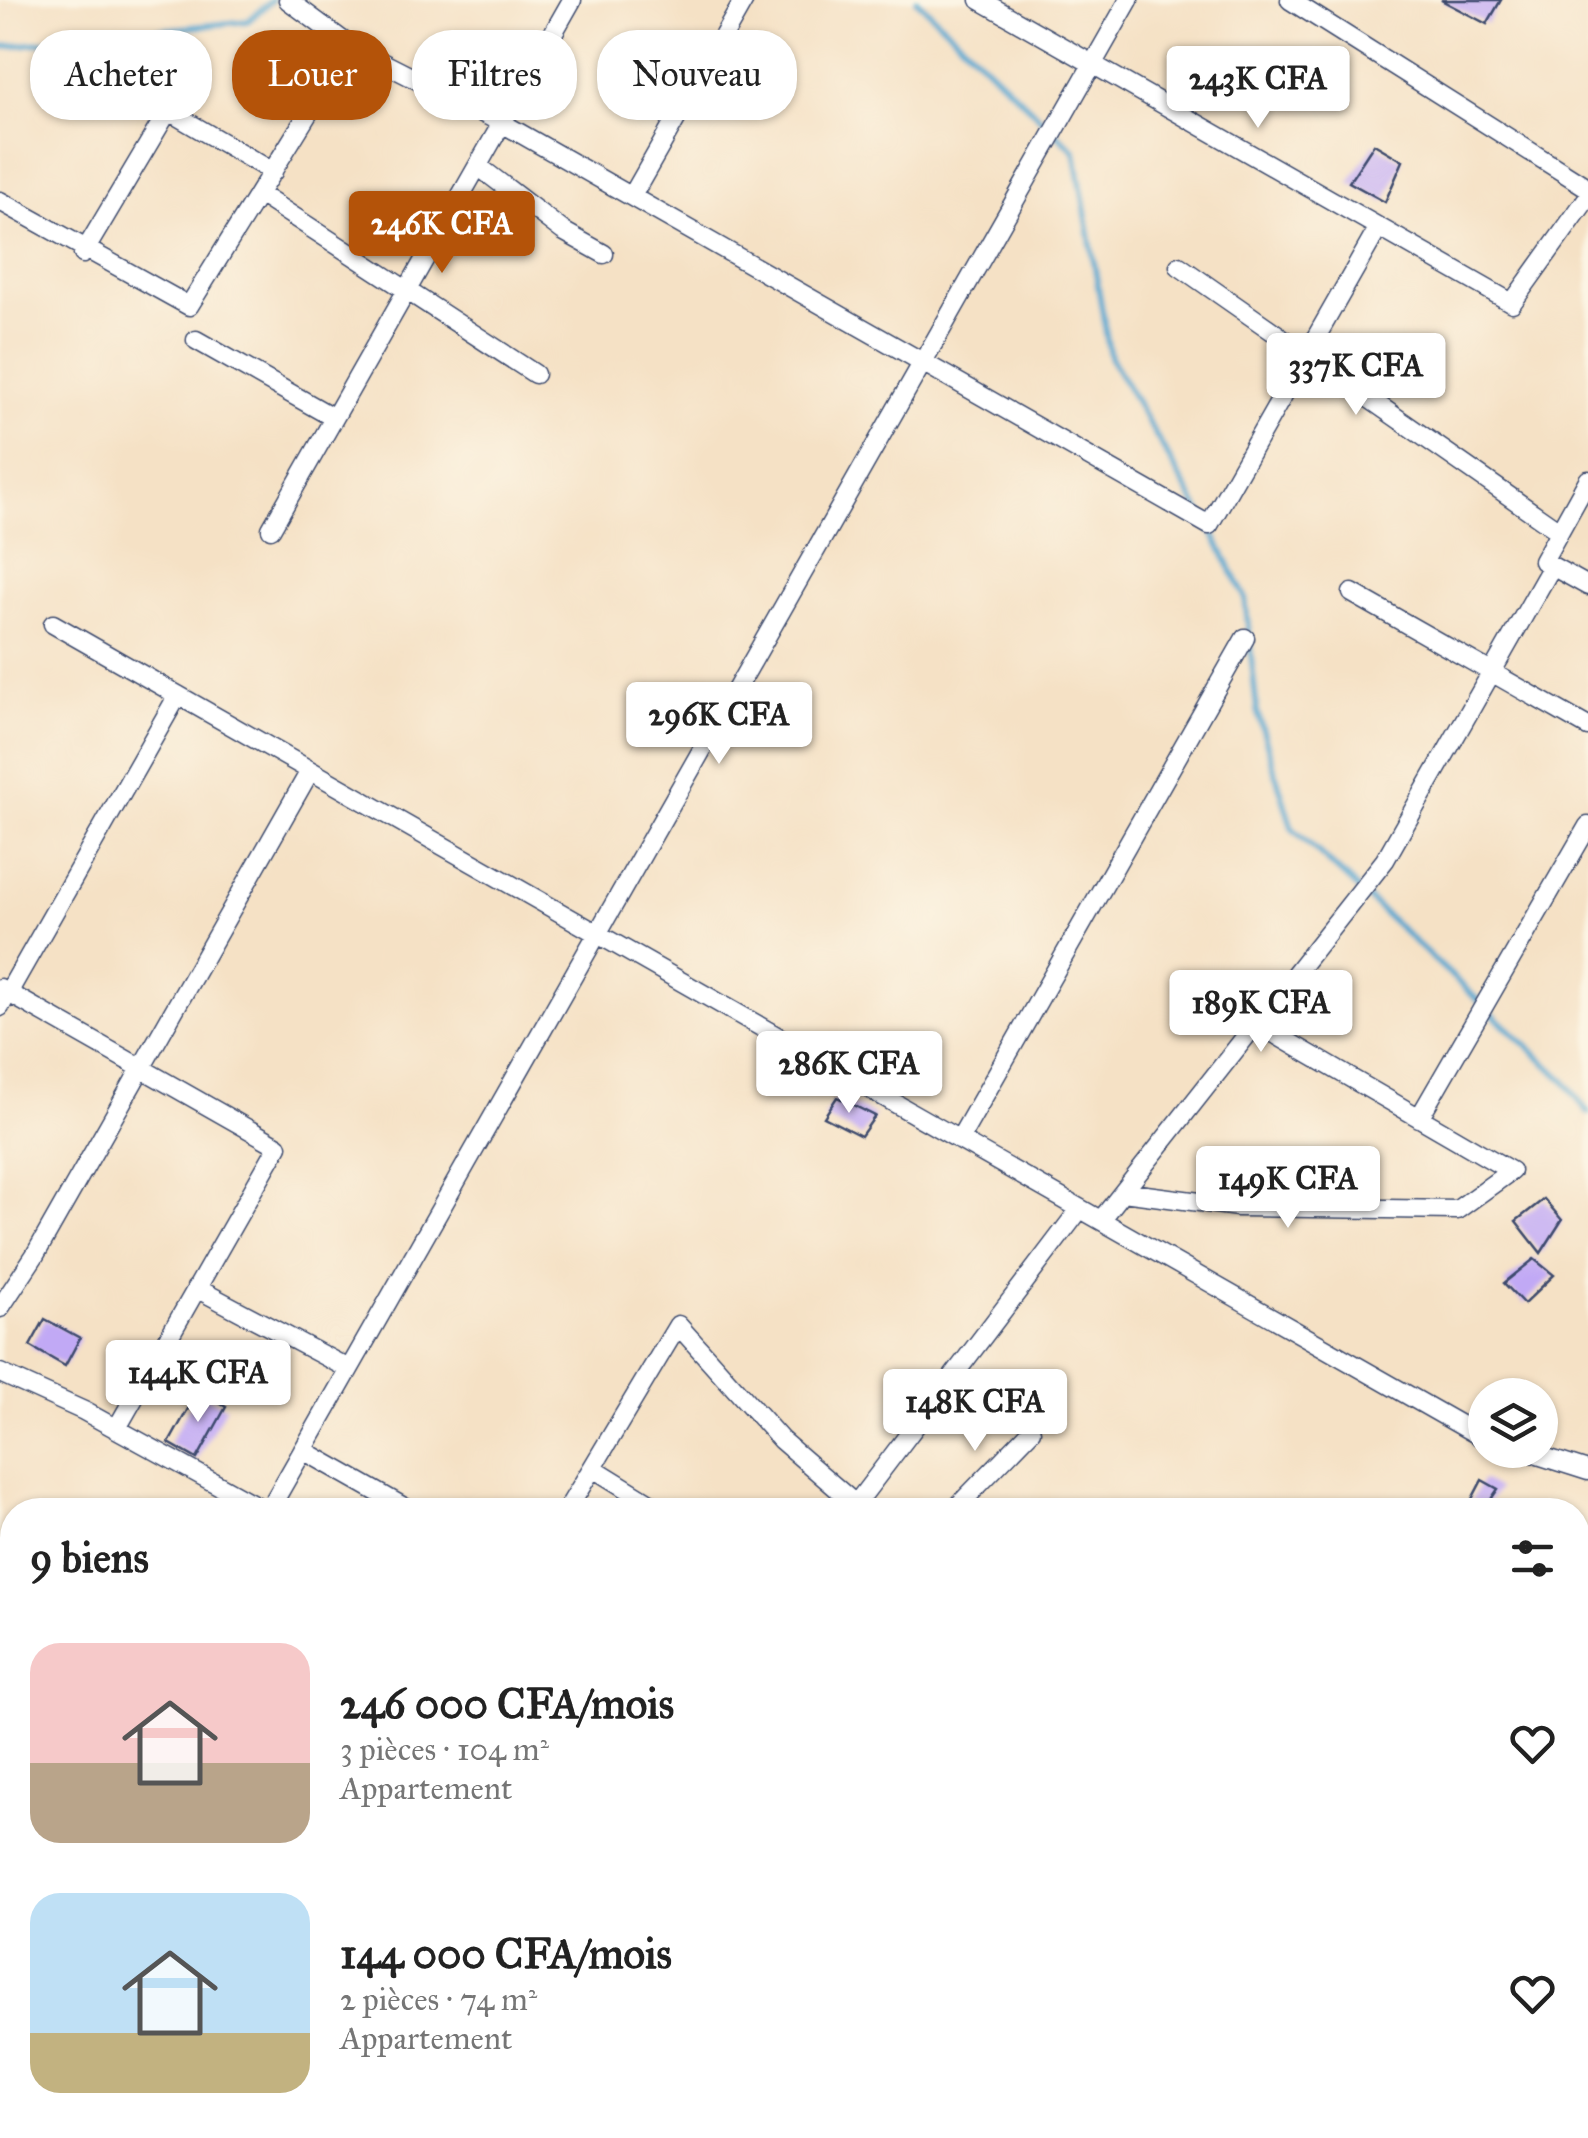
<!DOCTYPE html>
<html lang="fr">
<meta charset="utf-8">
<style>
body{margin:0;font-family:"IM FELL Great Primer",serif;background:#f6f6f6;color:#222;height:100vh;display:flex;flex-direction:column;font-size:38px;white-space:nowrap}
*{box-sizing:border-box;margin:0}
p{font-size:32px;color:#767676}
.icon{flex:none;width:55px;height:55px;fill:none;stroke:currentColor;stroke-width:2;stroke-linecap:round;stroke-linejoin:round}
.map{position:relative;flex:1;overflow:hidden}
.details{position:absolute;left:0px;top:1498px;width:1590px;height:642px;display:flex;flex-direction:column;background:#fff;border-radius:40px 40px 0 0;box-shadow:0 2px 8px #0004}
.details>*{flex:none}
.banner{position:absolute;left:30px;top:30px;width:1000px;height:90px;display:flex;gap:20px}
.tools{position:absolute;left:1468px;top:1378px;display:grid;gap:20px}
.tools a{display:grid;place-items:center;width:90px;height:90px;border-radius:50%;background:#fff;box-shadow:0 2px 8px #0004;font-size:50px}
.price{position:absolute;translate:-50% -85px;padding:0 22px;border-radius:10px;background:#fff;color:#222;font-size:32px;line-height:65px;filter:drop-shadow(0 2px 5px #0008)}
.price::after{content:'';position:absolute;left:50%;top:60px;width:30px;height:22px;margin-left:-15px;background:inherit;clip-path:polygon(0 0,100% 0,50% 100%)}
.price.current{background:#b45309;color:#fff}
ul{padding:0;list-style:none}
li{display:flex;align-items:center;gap:30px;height:250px;padding:0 30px}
li span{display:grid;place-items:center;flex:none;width:280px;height:200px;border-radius:30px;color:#555}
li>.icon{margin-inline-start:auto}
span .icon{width:120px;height:120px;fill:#fffc;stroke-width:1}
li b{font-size:42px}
h2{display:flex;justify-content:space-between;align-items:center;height:120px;padding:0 30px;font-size:42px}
.pill{padding:0 35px;border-radius:40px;background:#fff;box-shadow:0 2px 8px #0004;font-size:35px;line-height:90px}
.pill.current{background:#b45309;color:#fff}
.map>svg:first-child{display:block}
</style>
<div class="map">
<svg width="1588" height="2138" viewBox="0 0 1588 2138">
<rect width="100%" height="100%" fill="#fcf5e5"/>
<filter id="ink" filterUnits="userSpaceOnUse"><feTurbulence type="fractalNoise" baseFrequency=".01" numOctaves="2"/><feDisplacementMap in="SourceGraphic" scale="20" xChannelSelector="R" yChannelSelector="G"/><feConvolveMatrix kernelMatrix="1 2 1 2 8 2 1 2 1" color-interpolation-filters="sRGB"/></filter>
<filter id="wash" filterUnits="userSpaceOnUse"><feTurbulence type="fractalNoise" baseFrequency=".0048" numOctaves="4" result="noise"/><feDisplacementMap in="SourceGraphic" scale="40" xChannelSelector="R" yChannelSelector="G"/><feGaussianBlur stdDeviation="2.25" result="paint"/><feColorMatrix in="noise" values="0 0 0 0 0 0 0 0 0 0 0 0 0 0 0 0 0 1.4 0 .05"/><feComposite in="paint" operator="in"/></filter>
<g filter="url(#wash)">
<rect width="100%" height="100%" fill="#f5e1c5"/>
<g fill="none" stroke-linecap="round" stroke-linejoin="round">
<path stroke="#55a5cf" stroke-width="6" d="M917,0L1075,151L1110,357L1202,515
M0,47L248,21L272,0
M1209,525L1245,597L1257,711L1292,828L1565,1081L1588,1113"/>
</g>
<g id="blocks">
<path fill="#c1a9f5" d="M1441,0H1501L1487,24Z
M1374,144L1403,161L1385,202L1349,182Z
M1351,350L1380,368L1371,383L1343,365Z
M837,1097L875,1116L861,1136L824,1117Z
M1544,1199L1562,1220L1541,1253L1516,1221Z
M1534,1259L1554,1275L1524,1304L1504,1283Z
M45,1319L80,1338L65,1366L30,1346Z
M198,1391L226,1407L197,1459L169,1443Z
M1482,1480L1498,1489L1487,1505L1471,1501Z"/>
</g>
</g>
<g filter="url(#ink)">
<use href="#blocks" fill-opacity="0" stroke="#3c4a6d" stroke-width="2.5"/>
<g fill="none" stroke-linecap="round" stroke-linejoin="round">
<defs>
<path id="street" d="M288,0L350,46L502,123L1209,525L1379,227
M980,0L1512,303L1588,197
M1290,0L1588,188
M100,71L273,172
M478,166L563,231L604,254
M259,194L535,374
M632,196L744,0
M0,201L189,306L350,46
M83,254L168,111
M1179,266L1559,531
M196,340L334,418
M1588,480L1543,561L1588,586
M271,529L572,0
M1352,593L1588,727
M53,624L1485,1439
M0,988L278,1146L117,1428
M0,1007L178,695
M1419,1118L1588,826
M959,1140L1245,638
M1123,1192L1238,1207L1457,1210L1511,1171L1256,1023
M1101,1220L1385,860L1552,566
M196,1288L349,1369
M0,1308L35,1255L310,771
M0,1373L84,1411L264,1510
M303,1450L409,1510
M1522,1450L1588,1471
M593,1468L661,1510
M856,1504L1080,1209
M269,1510L1129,0
M567,1510L678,1325L781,1440L862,1510
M954,1510L1031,1431
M1578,1637L1588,1626
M1578,1713L1588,1725
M1578,1854L1588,1844
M0,1982L12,1960
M1578,2001L1588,2011
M1578,2105L1588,2114
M0,2112L12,2119
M28,2128L46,2138
M1073,2128L1079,2138
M1250,2128L1266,2138
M836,2138L848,2128
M1001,2138L1012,2128
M1150,2138L1161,2128
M1578,2138L1588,2124"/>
</defs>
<use href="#street" stroke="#3c4a6d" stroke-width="21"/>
<use href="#street" stroke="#fff" stroke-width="18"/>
</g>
</g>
</svg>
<div class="tools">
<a><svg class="icon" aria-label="layers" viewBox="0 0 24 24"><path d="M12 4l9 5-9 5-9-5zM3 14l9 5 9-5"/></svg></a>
</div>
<b class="price" style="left:1258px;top:131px">243K CFA</b>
<b class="price current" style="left:442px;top:276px">246K CFA</b>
<b class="price" style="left:1356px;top:418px">337K CFA</b>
<b class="price" style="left:719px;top:767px">296K CFA</b>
<b class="price" style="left:1261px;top:1055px">189K CFA</b>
<b class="price" style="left:849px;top:1116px">286K CFA</b>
<b class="price" style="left:1288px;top:1231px">149K CFA</b>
<b class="price" style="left:198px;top:1425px">144K CFA</b>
<b class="price" style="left:975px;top:1454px">148K CFA</b>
<div class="banner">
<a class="pill">Acheter</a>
<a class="pill current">Louer</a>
<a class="pill">Filtres</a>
<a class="pill">Nouveau</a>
</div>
<section class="details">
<h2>9 biens<svg class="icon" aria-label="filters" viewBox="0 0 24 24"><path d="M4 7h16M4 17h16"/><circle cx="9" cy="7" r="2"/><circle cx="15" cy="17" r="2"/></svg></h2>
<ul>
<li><span style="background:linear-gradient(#f6c9c9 60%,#b9a48a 0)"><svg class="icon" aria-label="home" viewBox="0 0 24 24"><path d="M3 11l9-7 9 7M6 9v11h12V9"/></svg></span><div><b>246 000 CFA/mois</b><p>3 pièces · 104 m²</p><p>Appartement</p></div><svg class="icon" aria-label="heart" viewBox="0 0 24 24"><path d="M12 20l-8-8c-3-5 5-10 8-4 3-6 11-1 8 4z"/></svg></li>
<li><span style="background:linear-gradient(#bfe0f5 70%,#c2b280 0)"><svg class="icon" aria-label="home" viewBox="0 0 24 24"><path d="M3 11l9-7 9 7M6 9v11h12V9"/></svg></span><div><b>144 000 CFA/mois</b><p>2 pièces · 74 m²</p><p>Appartement</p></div><svg class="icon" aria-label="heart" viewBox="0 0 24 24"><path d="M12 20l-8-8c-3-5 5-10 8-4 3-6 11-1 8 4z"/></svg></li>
</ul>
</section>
</div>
